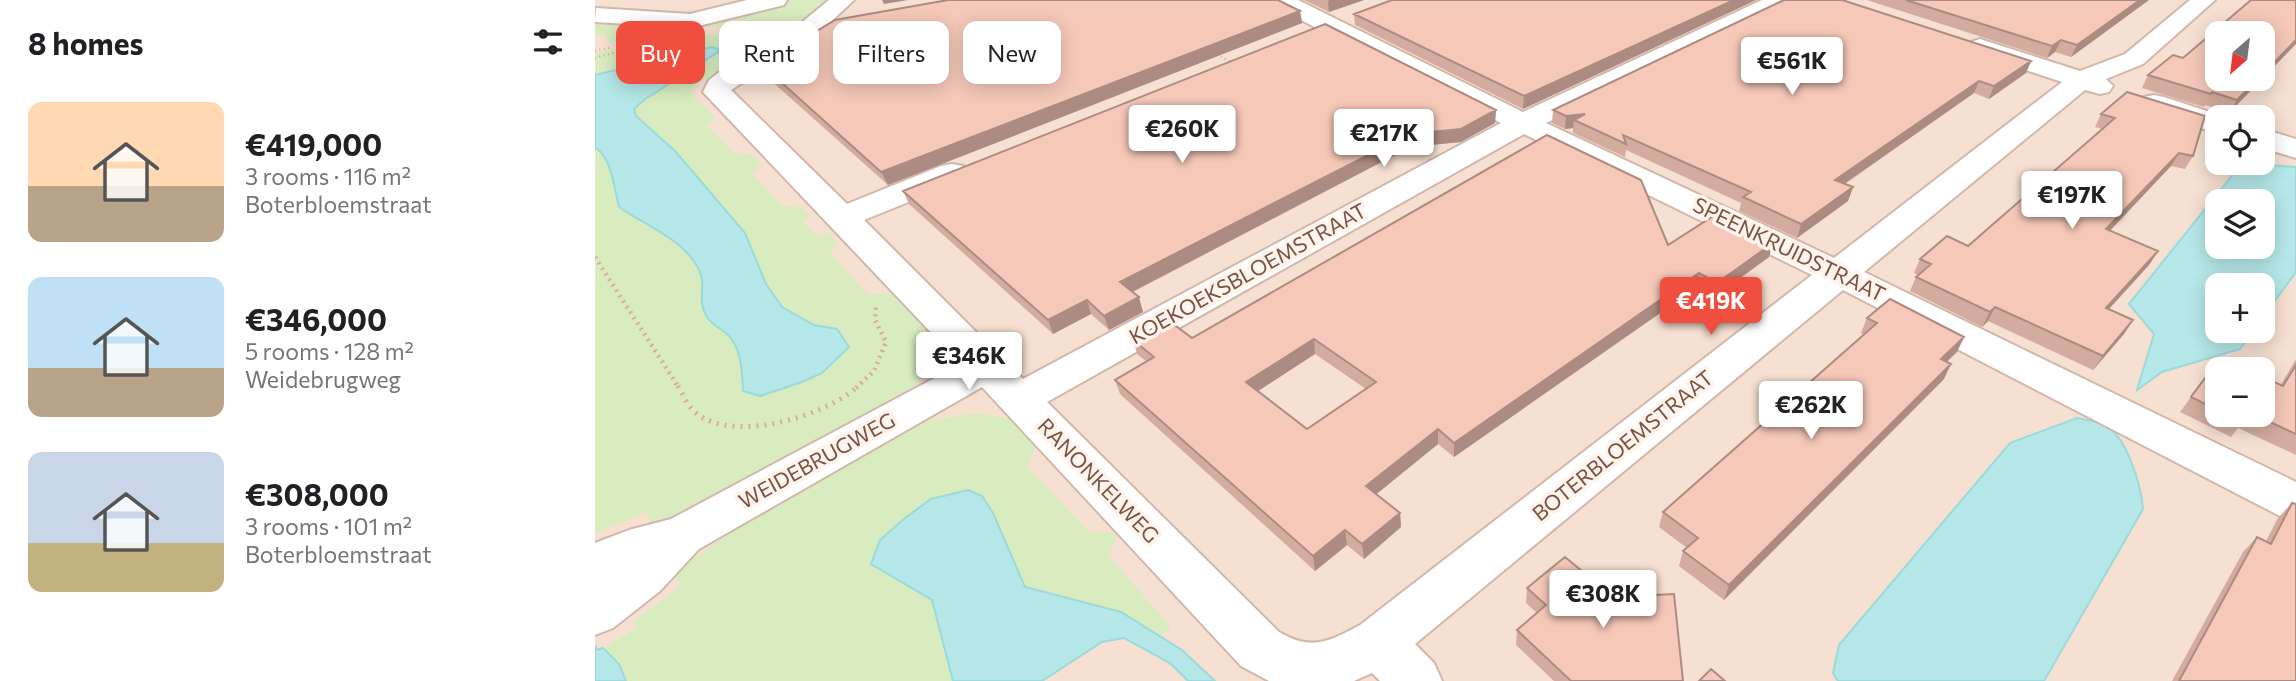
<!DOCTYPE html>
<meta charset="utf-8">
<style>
body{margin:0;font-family:Commissioner,sans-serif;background:#f6f6f6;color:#202124;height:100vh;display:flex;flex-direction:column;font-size:26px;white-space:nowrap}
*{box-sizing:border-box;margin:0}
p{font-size:23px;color:#757577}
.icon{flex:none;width:38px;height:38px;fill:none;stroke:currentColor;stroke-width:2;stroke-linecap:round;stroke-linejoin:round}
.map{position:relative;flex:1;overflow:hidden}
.panel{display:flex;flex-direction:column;background:#fff;width:595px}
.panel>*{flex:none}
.top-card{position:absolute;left:21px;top:21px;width:665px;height:63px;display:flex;gap:14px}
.needle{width:46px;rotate:208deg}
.buttons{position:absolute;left:1610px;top:21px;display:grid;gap:14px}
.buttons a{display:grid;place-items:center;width:70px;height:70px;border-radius:14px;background:#fff;box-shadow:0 4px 18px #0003;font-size:35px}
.price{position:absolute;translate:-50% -60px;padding:0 16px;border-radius:7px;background:#fff;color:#222;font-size:23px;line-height:46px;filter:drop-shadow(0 2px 4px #0008)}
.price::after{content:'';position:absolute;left:50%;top:42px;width:21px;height:16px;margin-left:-10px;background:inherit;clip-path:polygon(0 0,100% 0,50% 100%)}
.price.current{background:#f04e3f;color:#fff}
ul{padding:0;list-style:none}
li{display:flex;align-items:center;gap:21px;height:175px;padding:0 28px}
li span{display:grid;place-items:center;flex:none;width:196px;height:140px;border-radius:14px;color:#555}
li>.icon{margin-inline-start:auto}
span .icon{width:84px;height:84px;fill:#fffc;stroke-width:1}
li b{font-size:30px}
h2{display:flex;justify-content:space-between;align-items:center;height:84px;padding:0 28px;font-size:30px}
.pill{padding:0 24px;border-radius:14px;background:#fff;box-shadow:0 4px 18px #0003;font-size:24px;line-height:63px}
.pill.current{background:#f04e3f;color:#fff}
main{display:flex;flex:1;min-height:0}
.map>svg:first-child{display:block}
</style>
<main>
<section class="panel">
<h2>8 homes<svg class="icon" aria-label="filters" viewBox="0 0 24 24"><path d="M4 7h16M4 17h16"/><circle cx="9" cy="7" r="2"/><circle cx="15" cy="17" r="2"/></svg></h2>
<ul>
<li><span style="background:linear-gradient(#ffd9b3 60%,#b9a48a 0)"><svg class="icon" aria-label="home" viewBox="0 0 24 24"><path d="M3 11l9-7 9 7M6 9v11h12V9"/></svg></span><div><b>€419,000</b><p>3 rooms · 116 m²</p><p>Boterbloemstraat</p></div></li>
<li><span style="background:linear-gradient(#bfe0f5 65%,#b9a48a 0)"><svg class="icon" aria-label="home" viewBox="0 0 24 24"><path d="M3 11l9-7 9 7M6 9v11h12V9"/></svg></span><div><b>€346,000</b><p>5 rooms · 128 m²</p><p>Weidebrugweg</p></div></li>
<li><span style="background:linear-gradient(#c9d6e8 65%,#c2b280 0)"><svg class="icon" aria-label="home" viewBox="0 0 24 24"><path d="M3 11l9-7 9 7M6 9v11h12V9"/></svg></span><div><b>€308,000</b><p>3 rooms · 101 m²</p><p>Boterbloemstraat</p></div></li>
</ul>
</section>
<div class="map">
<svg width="1701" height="681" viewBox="0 0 1701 681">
<rect width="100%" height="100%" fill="#fef0e3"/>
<path fill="#f6e0d1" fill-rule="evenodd" d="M0,0H1701V681H0ZM1622,33H1668V79H1622ZM1622,117H1668V163H1622ZM1622,201H1668V247H1622ZM1622,285H1668V331H1622ZM1622,369H1668V415H1622Z"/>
<path fill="#d8ecc0" d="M194,0H239L211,22L163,27H94L14,43L8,33L0,35V19L92,25Z
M119,34H183L181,37L167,39L130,61L132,66L99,87L97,95L120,117L112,126L139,153L157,154L166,163L157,174L188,206L207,207L216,217L207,221L222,237L234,232L242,243L235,253L273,295L297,293L337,335L341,356L330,376L303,401L107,503L57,526L52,512L0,533V147C17,158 19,188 24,207L82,243L93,255L106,276L105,298L112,318L135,337L165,396C191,387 218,381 239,364L242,329L219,325L187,307L171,284L150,233L41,116L39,109L49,100L121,53L124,49L117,47L0,75V53L57,40Z
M382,413L422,420L442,443L432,467L495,533L516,532L522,538L513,555L576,627L566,636L526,612L430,587L398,513L387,496L336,499L285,540L337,600L358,681H31L24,664L8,648L42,628L38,621L86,586L76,574L155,519L248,465L332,421Z"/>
<path fill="#b6e8e9" stroke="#9bdadb" stroke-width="2" fill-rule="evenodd" d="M117,47L124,49L123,52L49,100L39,109L41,116L80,151L150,233L171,284L187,307L219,325L242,329L254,347L227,373L207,382L165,396L148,391C147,372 147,348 132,334C126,329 116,324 112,317C102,302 110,288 106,275C94,241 51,226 24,207C19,188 17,158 0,147V75Z
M1647,163L1701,167V272L1668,317V285H1622V331H1658L1645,349L1567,372L1542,390L1559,334L1534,304ZM1622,201H1668V247H1622Z
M1482,418C1490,420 1502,421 1510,425C1532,437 1546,485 1548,509L1449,681H1243L1238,673L1244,645L1415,443Z
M373,490L387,496L398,513L430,587L526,612L587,650L620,681H593L575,663L529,638L507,642L447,681H358L337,600L276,564L285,540L310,518L336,499Z
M0,645L2,650L8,648L24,664L31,681H0Z"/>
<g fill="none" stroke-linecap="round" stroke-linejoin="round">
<defs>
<path id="street" d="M152,0H192L189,5L95,28L0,22L1,8L95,14Z
M234,0H259L224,33L136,90L252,204L346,166L357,164L368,166L372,173L368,180L269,220L428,379L906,123L677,5L674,0H703L928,112L1167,0H1196L1193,5L951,123L1239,258L1467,82L1376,52L1372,47L1376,42L1385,39L1394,42L1485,71L1530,54L1595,0H1620L1548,64L1511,79L1518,86L1514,92L1505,94L1490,90L1269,272L1701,482V521L1685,516L1248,290L820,644L839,663L847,681H785L777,673L759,681H674L646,666L387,387L104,549L65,591L18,628L0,635V543L34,530L76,519L366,364L108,92L114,80L123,73L206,23ZM929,134L1217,275L765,625C734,642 716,651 684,632L452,402Z
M1559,95L1569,97L1630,117H1622V133L1612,130L1549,109L1545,103L1549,97Z
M1668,129L1701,139V158L1668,148Z"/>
</defs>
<use href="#street" stroke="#d2b7ab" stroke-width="4"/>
<path stroke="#daab9c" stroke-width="2.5" stroke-dasharray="1 3.5" stroke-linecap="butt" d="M0,51L17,47
M622,54L639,64
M0,58L36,48"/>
<path stroke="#daab9c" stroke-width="4.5" stroke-dasharray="2 4.5" stroke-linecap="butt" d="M0,257L84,388
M261,388L279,371L291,342L280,320L281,306"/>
<path stroke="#daab9c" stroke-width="5" stroke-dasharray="2 6" stroke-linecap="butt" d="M83,386C88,394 93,407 101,413C138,444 232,416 263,386"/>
<use href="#street" fill="#fff" fill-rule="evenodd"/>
</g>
<path fill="#d3ac9f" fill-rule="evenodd" d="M709,0H769L734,12Z
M797,0H1161L928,109L760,25L759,14Z
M1272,0H1554L1476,57L1460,52L1452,58Z
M705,11L707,23L293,185L173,78L167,65Z
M1436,61L1431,73L1394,99L1379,93L1250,184L1258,187L1253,201L1202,238L1144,211L1146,203L1031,150L1030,157L978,133V128L970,129L957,123L958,110Z
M1553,75L1622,79H1667L1634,113L1610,105L1609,107L1547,88Z
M1532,92L1598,156L1590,169L1576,166L1515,231L1563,251L1554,265L1514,309L1538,320L1529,334L1498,370L1393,321L1387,327L1315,291L1321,277L1323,275L1319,273L1325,259L1373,246L1508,129L1500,127L1506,114Z
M901,110L900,123L866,142L835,145L823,143L538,292L548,312L514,330L496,314L458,334L314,204L308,191Z
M1178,243L1174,257L1119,297L1101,288L859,457L843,444L781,494L805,513L806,527L769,559L752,545L720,571L525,394L520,380L552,362L542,354L538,340L597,338L1073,245ZM720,354L771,389L712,429L663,391Z
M1272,318L1369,337L1362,352L1351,362L1349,379L1129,600L1084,566L1088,551L1092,548L1064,527L1068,512L1269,335L1266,333Z
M1625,358L1622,369V415H1668L1701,359V455L1643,428L1636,437L1585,412Z
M1697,503L1701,681H1577L1648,552L1662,537L1671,541L1683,518Z
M932,588L1088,681H959L921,645L922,630L942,613L931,603Z"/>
<path fill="#ac8c82" d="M287,0H313L289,4Z
M735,0H769L734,12L733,1Z
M1139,0H1161L928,109L929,96Z
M1545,0H1554L1476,57L1482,45Z
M705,11L707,23L293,185L286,172Z
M1466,40L1460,52L1452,58L1457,46Z
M1701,40V44L1668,78V74Z
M1436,61L1431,73L1394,99L1399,86Z
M1663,79H1667L1634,113L1642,100Z
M1384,81L1379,93L1236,193L1240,180Z
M901,110L900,123L866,142L835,145V132Z
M990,114L979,120L978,128L970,129L971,116Z
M822,130L823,143L529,296L525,282Z
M1584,153L1576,166L1503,243L1511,229Z
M1258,187L1253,201L1202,238L1206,224Z
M1178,243L1174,257L1119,297L1122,283Z
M1563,251L1554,265L1502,322L1511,308Z
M1104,273L1101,288L859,457V443Z
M544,297L548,312L514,330L509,316Z
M492,300L496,314L458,334L453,320Z
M1400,307L1393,321L1387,327L1395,312Z
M1538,320L1529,334L1498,370L1508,356Z
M1369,337L1362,352L1339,374L1346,359Z
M719,339L720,354L654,397L651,382Z
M1356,364L1349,379L1129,600L1134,585Z
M843,429V444L773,501L771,486Z
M805,513L806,527L769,559L767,544Z
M750,530L752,545L720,571L718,556Z"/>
<path fill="#f5c8b9" stroke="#ac8c82" stroke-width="2" fill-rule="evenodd" d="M353,0H683L705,11L286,172L167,65L240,20Z
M797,0H1139L929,96L759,14Z
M1189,0H1247L1436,61L1399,86L1384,81L1240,180L1258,187L1206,224L1148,197L1156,192L1028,135L1031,144L979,120L990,114L971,116L958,110Z
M1311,0H1545L1482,45L1466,40L1457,46Z
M1656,0H1701V40L1668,74V33H1622V79H1663L1642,100L1617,92L1616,94L1553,75L1578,55L1588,58Z
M730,24L901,110L866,129L835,132L822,130L525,282L544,297L509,316L492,300L453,320L308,191Z
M1532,92L1610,116L1598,156L1584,153L1511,229L1563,251L1511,308L1538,320L1508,356L1400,307L1395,312L1321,277L1336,264L1325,259L1352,236L1373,246L1520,118L1506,114Z
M952,135L1046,180L1073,245L1120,215L1178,243L1122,283L1104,273L859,443L843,429L771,486L805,513L767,544L750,530L718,556L520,380L559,357L538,340L573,320L597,338ZM719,339L781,382L712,429L651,382Z
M1295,299L1369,337L1346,359L1356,364L1134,585L1088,551L1103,538L1068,512L1282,323L1272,318Z
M1625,358L1650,369H1622V410L1596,397Z
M1701,365V434L1660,415H1668V377L1688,386Z
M1633,415H1653L1648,422Z
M1697,503L1701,504V681H1584L1662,537L1676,544Z
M970,557L1018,597L1079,594L1088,681H976L922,630L951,605L932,588Z
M1116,669L1130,681H1104Z"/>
<g text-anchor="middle" stroke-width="7" stroke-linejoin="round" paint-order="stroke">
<g font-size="21" fill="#785247" stroke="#fff4eb">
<text transform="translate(1194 250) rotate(26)" y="7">SPEENKRUIDSTRAAT</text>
<text transform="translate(653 274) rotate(-29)" y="7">KOEKOEKSBLOEMSTRAAT</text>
<text transform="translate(1028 446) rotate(-39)" y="7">BOTERBLOEMSTRAAT</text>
<text transform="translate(222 461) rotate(-29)" y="7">WEIDEBRUGWEG</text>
<text transform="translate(503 481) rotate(46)" y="7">RANONKELWEG</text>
</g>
</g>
</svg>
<div class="buttons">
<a><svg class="needle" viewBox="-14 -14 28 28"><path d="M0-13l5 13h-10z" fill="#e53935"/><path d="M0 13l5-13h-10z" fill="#757577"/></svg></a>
<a><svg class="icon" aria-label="locate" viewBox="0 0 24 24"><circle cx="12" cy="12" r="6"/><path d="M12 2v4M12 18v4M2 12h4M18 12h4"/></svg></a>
<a><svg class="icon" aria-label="layers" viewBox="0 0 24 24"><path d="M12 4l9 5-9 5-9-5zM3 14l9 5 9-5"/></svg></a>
<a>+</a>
<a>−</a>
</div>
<b class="price" style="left:1197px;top:97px">€561K</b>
<b class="price" style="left:587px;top:165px">€260K</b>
<b class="price" style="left:789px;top:169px">€217K</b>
<b class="price" style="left:1477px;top:231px">€197K</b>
<b class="price current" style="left:1116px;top:337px">€419K</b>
<b class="price" style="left:374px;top:392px">€346K</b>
<b class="price" style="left:1216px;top:441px">€262K</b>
<b class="price" style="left:1008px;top:630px">€308K</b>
<div class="top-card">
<a class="pill current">Buy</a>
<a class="pill">Rent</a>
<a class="pill">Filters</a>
<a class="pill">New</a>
</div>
</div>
</main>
